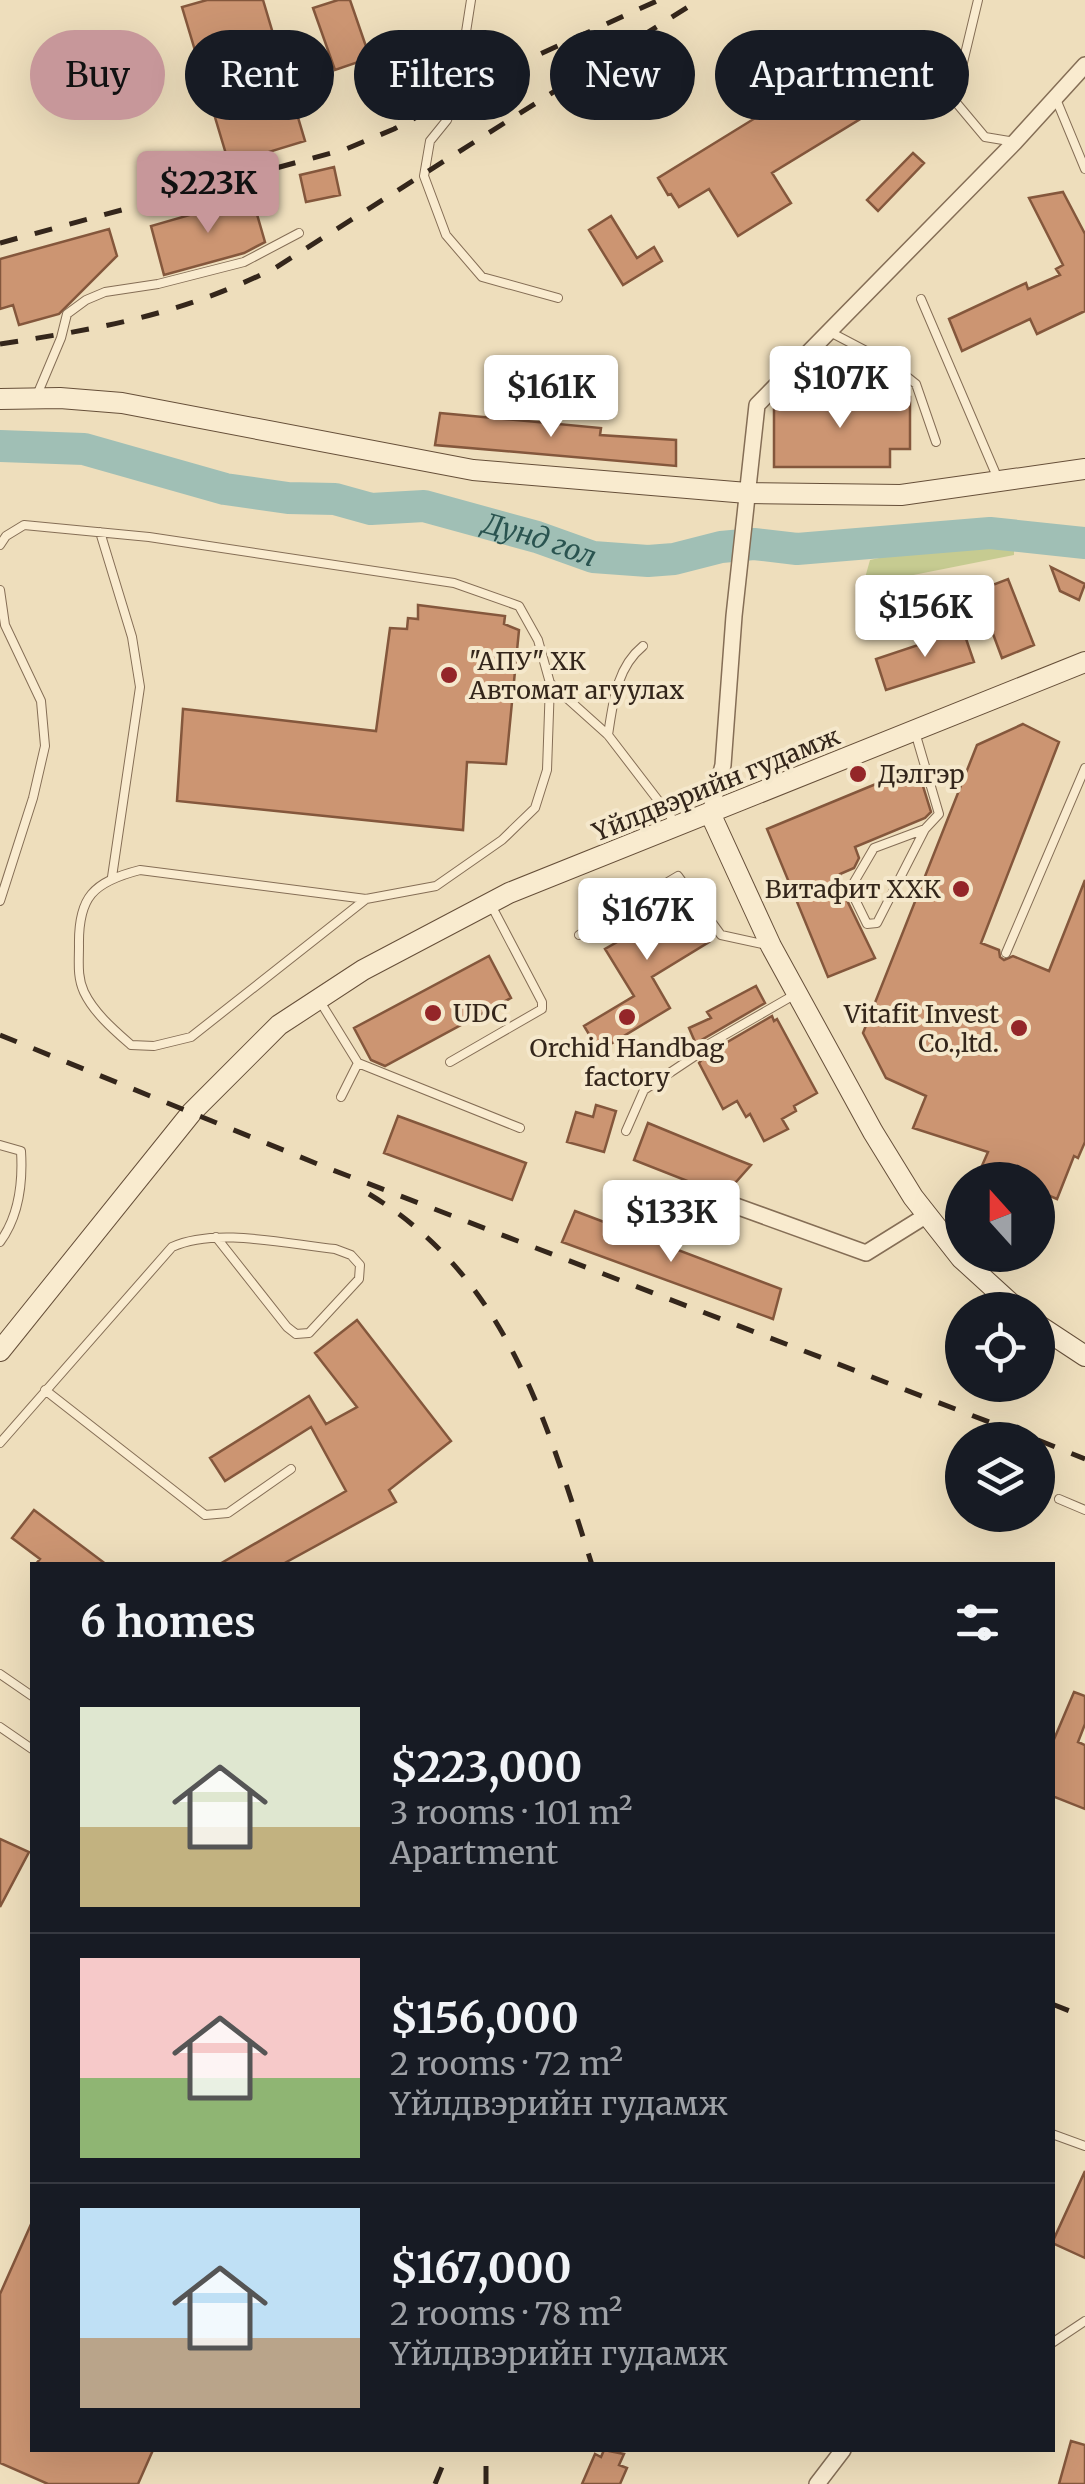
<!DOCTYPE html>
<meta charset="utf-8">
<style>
body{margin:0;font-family:Merriweather,serif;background:#242831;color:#f1f3f6;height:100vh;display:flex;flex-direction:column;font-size:38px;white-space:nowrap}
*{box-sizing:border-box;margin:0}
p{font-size:32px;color:#9ea1a6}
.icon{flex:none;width:55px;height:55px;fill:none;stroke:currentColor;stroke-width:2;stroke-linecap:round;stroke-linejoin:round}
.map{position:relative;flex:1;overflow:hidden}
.sheet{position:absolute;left:30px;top:1562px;width:1025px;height:890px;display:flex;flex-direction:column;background:#171b24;border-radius:0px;box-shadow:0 10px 40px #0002}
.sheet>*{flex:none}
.hud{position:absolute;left:30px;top:30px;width:1025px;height:90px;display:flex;gap:20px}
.needle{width:65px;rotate:339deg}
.fabs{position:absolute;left:945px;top:1162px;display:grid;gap:20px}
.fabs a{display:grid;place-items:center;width:110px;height:110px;border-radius:50%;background:#171b24;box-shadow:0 10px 40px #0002;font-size:50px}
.price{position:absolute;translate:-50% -85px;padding:0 22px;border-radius:10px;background:#fff;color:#222;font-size:32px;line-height:65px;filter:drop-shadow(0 2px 5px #0008)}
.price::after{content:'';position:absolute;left:50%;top:60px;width:30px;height:22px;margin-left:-15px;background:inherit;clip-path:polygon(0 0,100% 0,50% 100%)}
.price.on{background:#c7979a;color:#111}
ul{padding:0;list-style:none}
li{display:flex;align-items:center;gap:30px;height:250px;padding:0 50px}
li+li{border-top:2px solid #363941}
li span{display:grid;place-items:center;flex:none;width:280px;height:200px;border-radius:0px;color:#555}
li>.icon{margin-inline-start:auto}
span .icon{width:120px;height:120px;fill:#fffc;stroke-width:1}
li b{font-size:42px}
h2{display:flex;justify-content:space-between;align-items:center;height:120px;padding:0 50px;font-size:42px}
.chip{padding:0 35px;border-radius:45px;background:#171b24;box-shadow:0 10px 40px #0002;font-size:35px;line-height:90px}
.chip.on{background:#c7979a;color:#111}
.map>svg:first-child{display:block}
</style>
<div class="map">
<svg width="1085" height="2484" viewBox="0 0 1085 2484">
<rect width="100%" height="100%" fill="#eedebc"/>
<path fill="#c6cb91" d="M1014,542V555L863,585L870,560L944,544Z"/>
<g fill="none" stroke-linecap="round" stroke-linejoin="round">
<path stroke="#a0bfb5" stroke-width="32" id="s1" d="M0,446L84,449L225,489L288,498L335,499L371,509L424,506L537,537L593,557L648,561L674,559L721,547L754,544L797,549L990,533L1085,543"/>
</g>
<path fill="#cc9572" stroke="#84573c" stroke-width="2.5" d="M207,0H263L305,141L229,164L182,7Z
M338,0H350L370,58L335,70L313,8Z
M846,62L875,110L772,173L791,203L738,236L709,189L679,207L671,194L668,195L658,178Z
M913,153L924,163L878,211L867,200Z
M334,167L340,195L306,202L300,175Z
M1063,192L1085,234V311L1037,334L1030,319L962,351L949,319L1026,283L1028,289L1060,275L1056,269L1063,265L1029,198Z
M252,197L265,242L244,253L164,275L151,226Z
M611,216L637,258L654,247L662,261L623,285L589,230Z
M109,229L117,256L59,314L19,325L13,305L0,309V259Z
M780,397H910V449H890V467H774V404Z
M440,413L601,428L600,435L676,440V466L435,445Z
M1051,567L1085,584L1079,600L1060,591Z
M1008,579L1034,645L1002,658L977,591Z
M418,605L505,616L504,624L519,630L506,764L467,762L463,830L177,801L183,709L376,731L390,628L407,629L408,618L418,619Z
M963,630L974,662L886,690L876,659Z
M1023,724L1059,742L981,943L999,950L1000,957L1004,960L1013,956L1049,971L1085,880V1142L1078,1158L1074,1156L1057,1199L1038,1191V1180H1010L981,1168L988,1152L913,1128L926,1096L886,1078L863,1033L977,745Z
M917,767L931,812L925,818L855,847L859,858L854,868L840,874L843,892L875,958L828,977L767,829Z
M675,887L709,942L652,977L670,1008L599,1051L584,1026L634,996L605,949L624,938L615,922Z
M489,956L511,998L385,1066L371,1060L354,1028Z
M756,986L765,1003L698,1042L691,1049L689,1045L695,1042L689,1028L711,1018L707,1012Z
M772,1016L774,1021L777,1019L817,1093L794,1106L796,1111L782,1119L788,1129L764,1141L750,1114L746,1117L737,1101L723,1109L699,1063L707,1054Z
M596,1105L616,1111L604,1152L567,1142L576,1112L593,1117Z
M398,1116L526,1163L512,1200L384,1153Z
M648,1123L733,1158L751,1165L728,1191L714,1186L705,1188L634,1160Z
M575,1211L781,1289L773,1319L562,1242Z
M357,1320L451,1441L389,1490L396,1502L281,1565H218L346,1491L311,1427L225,1481L210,1458L309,1396L326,1424L357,1407L315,1353Z
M34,1510L107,1565H35L40,1559L12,1538Z
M1074,1692L1085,1696V1724L1078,1742L1085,1745V1809L1052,1796V1744Z
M0,1839L29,1852L0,1907Z
M1085,2171V2258L1052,2243Z
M32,2222V2450H153L138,2484H48L0,2463V2294Z
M1071,2441L1085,2445V2484H1059Z
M604,2450L624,2454L619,2465L627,2468L620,2484H582L595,2454L601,2457Z"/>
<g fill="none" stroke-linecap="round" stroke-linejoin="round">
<defs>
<path id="lane" d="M471,0L456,96L447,120L430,141L424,176L446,235L482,277L558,298
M978,0L954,100L985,137L1015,142
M1056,99L1085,169
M921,299L998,479
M830,332L891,364L916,384L936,442
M37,395L61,338L67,314L86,300L105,292L158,284L244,262L299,233
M100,532L132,637L140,687L112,877
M0,545L6,536L24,525L149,537L454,583L519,606L538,640L550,683L608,735L677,825
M0,590L5,625L41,701L45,746L33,798L0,901
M915,732L939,814L925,829L877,923L867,924L850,889L874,848L925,829
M608,735C613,703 616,668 643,646
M366,899L191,1037L154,1046L131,1045C114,1030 94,1013 84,992C77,977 79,962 79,946C78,897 93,882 140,870L366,899L436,886L502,840L535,808L547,770L550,683
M579,935L678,876L721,935L767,945
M1006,953L1085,768
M321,1003L358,1063L520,1128
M450,1062L542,1009V1002L490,903
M341,1097L358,1063
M626,1131L644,1090L698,1054L702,1048L794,995
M0,1145L21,1151C23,1183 19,1216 0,1242
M45,1390L205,1515L228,1513L291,1469
M0,1443L172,1247C216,1227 286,1244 335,1249L351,1255L360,1265L359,1279L309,1333L296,1334L287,1327L216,1237
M1059,1499L1085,1510
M0,1674L32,1696
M0,1727L32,1749
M1052,2134L1085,2146
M1052,2343L1085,2321"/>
<path id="street" d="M710,813L723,765L734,616L757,405L1015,142L1085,65
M711,1197L866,1253L927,1215
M817,2484L843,2450"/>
<path id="secondary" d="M0,399L60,398L122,403L473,470L747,493L901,495L1085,469
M710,813L771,946L873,1132L913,1197L961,1258L1018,1310
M1038,1325L1085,1356
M0,1351L192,1112L279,1025L363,970L509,893L1085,662"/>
</defs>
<use href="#lane" stroke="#856e56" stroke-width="10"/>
<use href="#street" stroke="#856e56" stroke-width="18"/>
<use href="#secondary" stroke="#664f39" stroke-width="22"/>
<use href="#lane" stroke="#f9ebcf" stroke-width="8"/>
<use href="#street" stroke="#f9ebcf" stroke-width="15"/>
<use href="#secondary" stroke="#f9ebcf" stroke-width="20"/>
<path stroke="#34261b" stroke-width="5" stroke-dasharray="18 18" stroke-linecap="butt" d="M0,243L346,149L394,129L518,64L659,0
M0,344C103,328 180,315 275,268L699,0
M0,1035L325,1167L1036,1440
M369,1194C508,1278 546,1421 592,1565
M1038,1440L1085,1459
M1052,2004L1085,2017
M435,2484L449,2450
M486,2484V2450"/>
</g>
<g fill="#942629" stroke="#f5e8cc" stroke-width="4">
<circle cx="449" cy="675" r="10"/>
<circle cx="858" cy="774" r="10"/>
<circle cx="961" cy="889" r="10"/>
<circle cx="433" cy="1013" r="10"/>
<circle cx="627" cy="1017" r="10"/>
<circle cx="1019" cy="1028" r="10"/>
</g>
<g text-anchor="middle" stroke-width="8" stroke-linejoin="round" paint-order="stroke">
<g font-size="25" fill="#34261b" stroke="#f5e8cc" text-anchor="start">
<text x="469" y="670">"АПУ" ХК<tspan x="469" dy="29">Автомат агуулах</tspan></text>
<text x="878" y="783">Дэлгэр</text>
<text x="941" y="898" text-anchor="end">Витафит ХХК</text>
<text x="453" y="1022">UDC</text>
<text x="999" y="1023" text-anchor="end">Vitafit Invest<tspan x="999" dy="29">Co.,ltd.</tspan></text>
<text x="627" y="1057" text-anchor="middle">Orchid Handbag<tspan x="627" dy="29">factory</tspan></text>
</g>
<g font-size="25" fill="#34261b" stroke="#f5e8cc">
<text transform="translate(716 784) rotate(-22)" y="9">Yйлдвэрийн гудамж</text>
</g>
<g font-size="28" font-style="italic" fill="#2a5450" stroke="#f5e8cc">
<text dy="10" stroke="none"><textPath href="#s1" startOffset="552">Дунд гол</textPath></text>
</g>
</g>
</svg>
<div class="fabs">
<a><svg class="needle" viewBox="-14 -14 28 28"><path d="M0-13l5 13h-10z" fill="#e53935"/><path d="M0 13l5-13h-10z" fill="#9ea1a6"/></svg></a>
<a><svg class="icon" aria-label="locate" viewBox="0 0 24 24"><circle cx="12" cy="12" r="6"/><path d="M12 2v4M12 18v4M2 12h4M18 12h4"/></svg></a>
<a><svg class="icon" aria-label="layers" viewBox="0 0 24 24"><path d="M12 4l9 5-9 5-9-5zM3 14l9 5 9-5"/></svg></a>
</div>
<b class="price on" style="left:208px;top:236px">$223K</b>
<b class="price" style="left:840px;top:431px">$107K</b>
<b class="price" style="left:551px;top:440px">$161K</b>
<b class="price" style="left:925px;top:660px">$156K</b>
<b class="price" style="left:647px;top:963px">$167K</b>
<b class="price" style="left:671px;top:1265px">$133K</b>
<div class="hud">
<a class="chip on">Buy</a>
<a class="chip">Rent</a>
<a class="chip">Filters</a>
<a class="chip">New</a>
<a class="chip">Apartment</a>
</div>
<section class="sheet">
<h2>6 homes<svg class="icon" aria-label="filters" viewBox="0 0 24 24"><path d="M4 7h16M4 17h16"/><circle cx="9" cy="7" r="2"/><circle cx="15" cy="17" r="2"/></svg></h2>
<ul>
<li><span style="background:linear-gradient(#dfe7d0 60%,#c2b280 0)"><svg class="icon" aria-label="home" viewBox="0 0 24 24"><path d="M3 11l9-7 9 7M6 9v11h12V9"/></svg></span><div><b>$223,000</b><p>3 rooms · 101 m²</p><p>Apartment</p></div></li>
<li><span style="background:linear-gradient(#f6c9c9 60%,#8fb573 0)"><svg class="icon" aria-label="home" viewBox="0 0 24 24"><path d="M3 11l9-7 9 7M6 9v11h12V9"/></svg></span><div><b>$156,000</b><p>2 rooms · 72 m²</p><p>Yйлдвэрийн гудамж</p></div></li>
<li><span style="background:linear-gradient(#bfe0f5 65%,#b9a48a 0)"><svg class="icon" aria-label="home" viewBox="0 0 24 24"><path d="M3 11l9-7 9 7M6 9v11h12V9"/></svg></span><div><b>$167,000</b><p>2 rooms · 78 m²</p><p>Yйлдвэрийн гудамж</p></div></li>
</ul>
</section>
</div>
